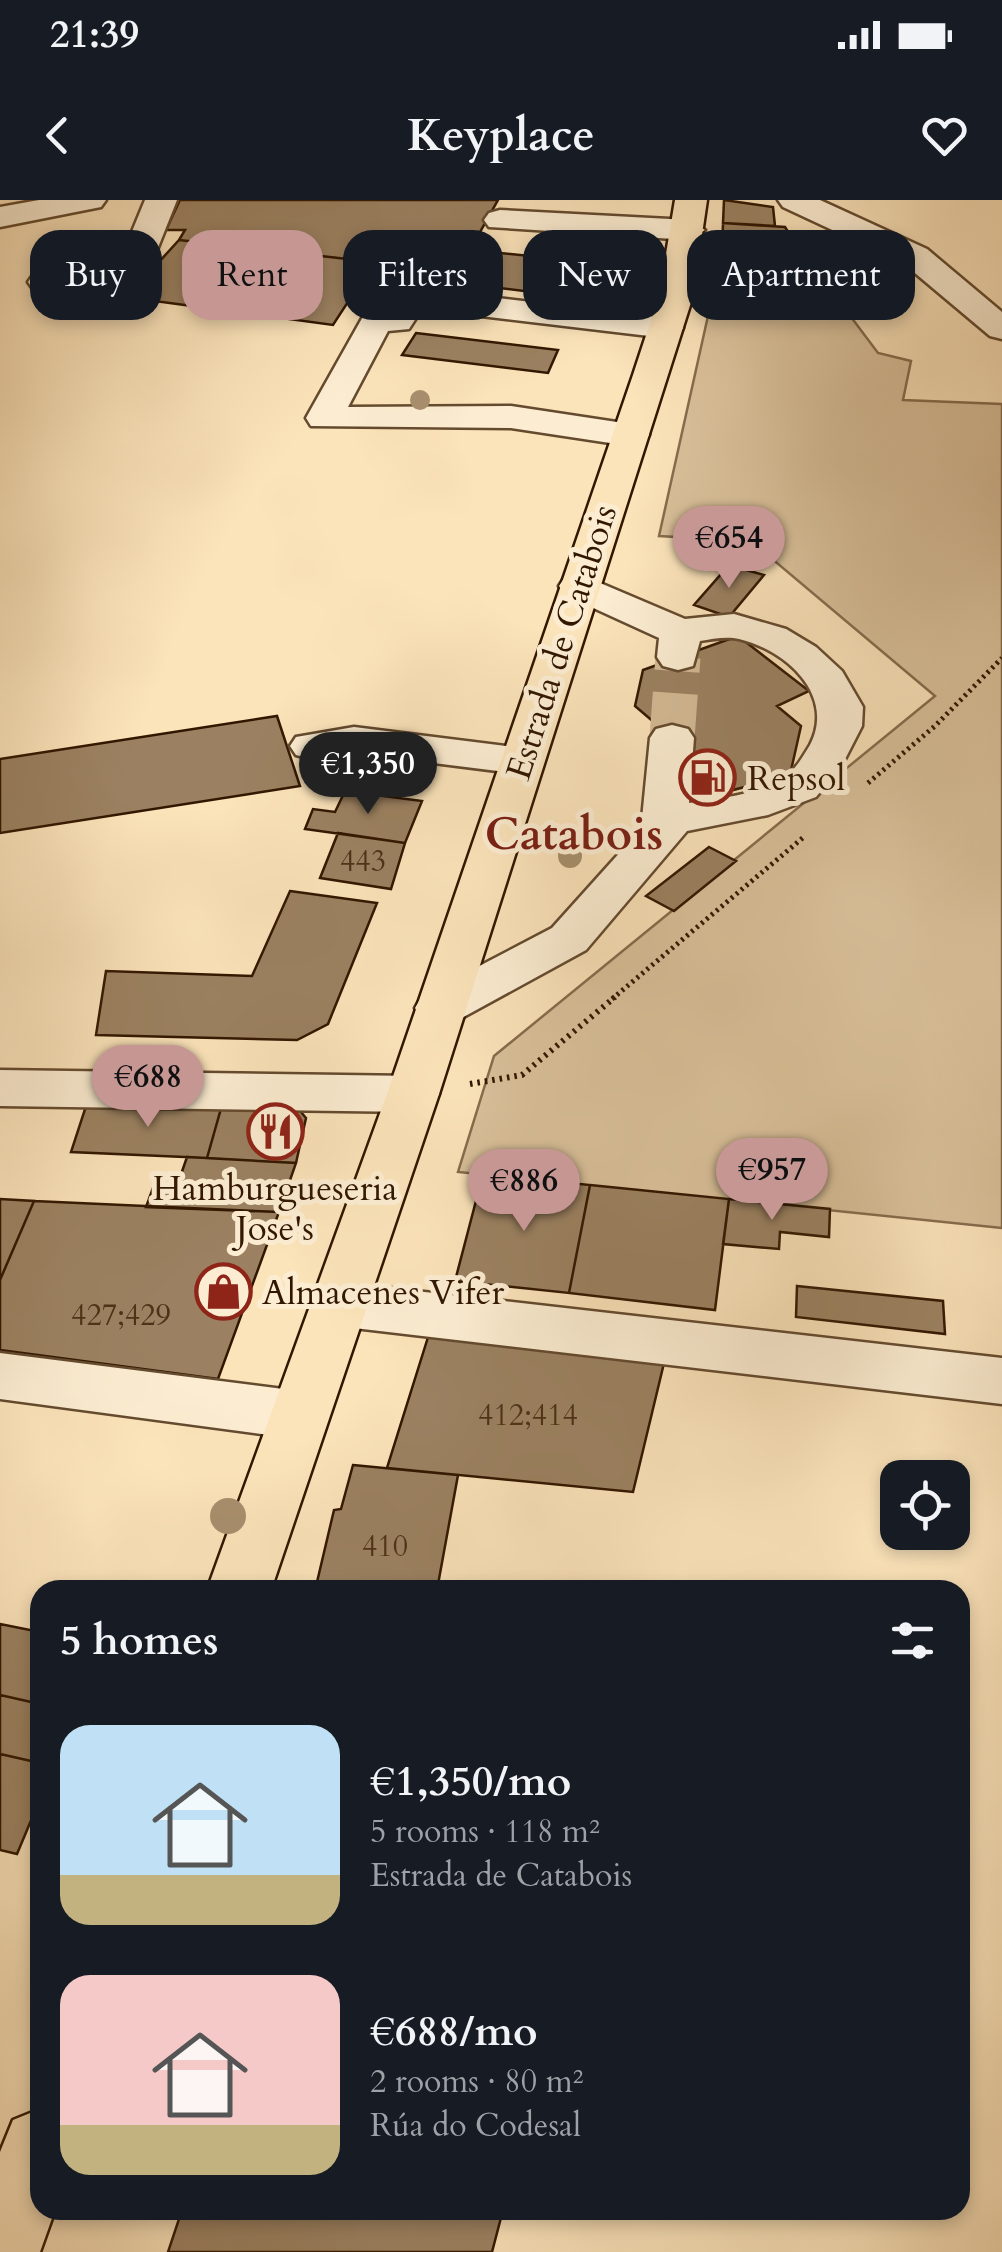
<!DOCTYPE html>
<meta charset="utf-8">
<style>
body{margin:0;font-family:Cardo,serif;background:#242831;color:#f1f3f6;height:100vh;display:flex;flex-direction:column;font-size:38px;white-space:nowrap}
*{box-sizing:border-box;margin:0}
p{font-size:32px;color:#9ea1a6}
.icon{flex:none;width:55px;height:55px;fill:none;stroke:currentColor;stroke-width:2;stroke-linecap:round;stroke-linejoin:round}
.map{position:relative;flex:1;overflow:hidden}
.side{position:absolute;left:30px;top:1380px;width:940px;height:640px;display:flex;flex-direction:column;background:#171b24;border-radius:30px;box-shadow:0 5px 15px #0003}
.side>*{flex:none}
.guide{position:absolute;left:30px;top:30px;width:942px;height:90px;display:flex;gap:20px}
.controls{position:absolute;left:880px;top:1260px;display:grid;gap:20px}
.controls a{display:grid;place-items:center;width:90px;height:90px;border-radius:20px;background:#171b24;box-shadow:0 5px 15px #0003;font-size:50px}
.price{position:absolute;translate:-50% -85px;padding:0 22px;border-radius:35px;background:#c59692;color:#111;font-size:32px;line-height:65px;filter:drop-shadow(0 2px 5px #0008)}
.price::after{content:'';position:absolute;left:50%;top:60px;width:30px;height:22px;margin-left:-15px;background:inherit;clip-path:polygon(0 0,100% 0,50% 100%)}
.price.on{background:#222;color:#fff}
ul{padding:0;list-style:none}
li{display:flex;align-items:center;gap:30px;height:250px;padding:0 30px}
li span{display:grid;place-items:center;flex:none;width:280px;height:200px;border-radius:30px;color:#555}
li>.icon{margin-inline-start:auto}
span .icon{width:120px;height:120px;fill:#fffc;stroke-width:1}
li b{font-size:42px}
h2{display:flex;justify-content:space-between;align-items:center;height:120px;padding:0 30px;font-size:42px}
.tag{padding:0 35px;border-radius:30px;background:#171b24;box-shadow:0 5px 15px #0003;font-size:35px;line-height:90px}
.tag.on{background:#c59692;color:#111}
.status{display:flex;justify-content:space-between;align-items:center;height:70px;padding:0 50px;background:#171b24;direction:ltr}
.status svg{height:28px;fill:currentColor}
header{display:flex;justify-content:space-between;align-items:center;height:130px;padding:0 30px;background:#171b24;font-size:45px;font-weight:700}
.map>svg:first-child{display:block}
</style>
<div class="status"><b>21:39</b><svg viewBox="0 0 49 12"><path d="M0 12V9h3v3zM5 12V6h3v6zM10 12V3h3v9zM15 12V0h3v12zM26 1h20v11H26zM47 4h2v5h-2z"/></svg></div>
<header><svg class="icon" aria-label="back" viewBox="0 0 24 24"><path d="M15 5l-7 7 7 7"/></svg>Keyplace<svg class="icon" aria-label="heart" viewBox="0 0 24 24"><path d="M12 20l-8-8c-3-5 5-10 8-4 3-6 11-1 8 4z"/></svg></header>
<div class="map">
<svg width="1002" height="2052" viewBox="0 0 1002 2052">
<rect width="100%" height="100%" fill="#fbe3ba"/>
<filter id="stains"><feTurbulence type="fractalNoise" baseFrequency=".002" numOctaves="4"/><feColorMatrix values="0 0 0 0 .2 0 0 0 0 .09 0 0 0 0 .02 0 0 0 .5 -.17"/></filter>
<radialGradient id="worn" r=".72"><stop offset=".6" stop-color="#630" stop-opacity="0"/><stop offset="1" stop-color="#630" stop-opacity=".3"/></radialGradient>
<path fill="#d9c09a" stroke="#866c4d" stroke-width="2.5" d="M722,53L775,56L778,63L812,65L878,153L911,161L903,200L1002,204V1028L458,972L494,856L935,496L751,341L659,336Z"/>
<path fill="#9b8161" stroke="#321700" stroke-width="2.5" d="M180,0H498L470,50L559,59L568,32L632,37L607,110L547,104L549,94L367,72L374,62L179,40L185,30H166Z
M724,0L773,7L775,26L723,23Z
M723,23L785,27L808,63L722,53Z
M75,34L126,37L117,55L65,53Z
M179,40L374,62L333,125L155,101L146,112L116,109Z
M65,53L117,55L107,75L55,72Z
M416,133L558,150L548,173L402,155Z
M729,365L764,375L729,417L694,405Z
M738,436L809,491L777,506L801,526L790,575L733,590L635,506L643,470Z
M277,516L300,586L0,633V559Z
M345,591L422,601L405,643L305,629L313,609L335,612Z
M338,633L405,643L391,689L320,678Z
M709,647L736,661L674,711L646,696Z
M290,691L377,703L328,824L297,840L96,835L106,771L252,776Z
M87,903L222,905L207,958L71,952Z
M222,905H295L306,918L296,963L207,958Z
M187,957L207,958L296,963L279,1012L146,1007L154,985L177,986Z
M483,974L590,985L569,1093L455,1081Z
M590,985L729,999L715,1110L569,1093Z
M0,999L34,1001L0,1080Z
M729,999L830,1009L829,1037L780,1032L779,1049L723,1044Z
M34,1001L279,1012L218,1179L0,1150V1080Z
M797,1086L943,1101L945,1134L796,1117Z
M429,1134L664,1163L633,1292L387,1268Z
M353,1265L458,1275L437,1390L317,1382L334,1310L341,1309Z
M0,1424L40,1432V1504L0,1495Z
M0,1495L40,1504V1563L0,1554Z
M0,1554L40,1563V1599L17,1654L0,1650Z
M182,2010H503L492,2052H168Z"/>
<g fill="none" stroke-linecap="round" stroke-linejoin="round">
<path stroke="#d3ba95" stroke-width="45" stroke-dasharray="45 22" stroke-linecap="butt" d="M672,538L678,457"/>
<defs>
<path id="minor" d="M39,0H106L101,7L0,27V7Z
M145,0H177L155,55L124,90L33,89L28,82L33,75L103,73L124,51Z
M778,0H820L927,49L1002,112V139L990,136L903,63L783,7Z
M500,10L689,20L705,30L689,40L489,27L484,20L489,13Z
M412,88L666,118L678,121L683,128L678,135L666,138L422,109L409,129L388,131L348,207L511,206L630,224L643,227L649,235L643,243L630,246L511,228L311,226L306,218L365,113L387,111L400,91Z
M579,374L685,419L734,414L786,429L816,447L842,471L863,507L862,526L841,567L816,597L768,615L687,631L586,750L458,820L440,825L422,820L415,808L422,796L552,728L641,629L650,538L656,529L672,525L688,529L694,538L689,603C721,598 759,595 786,576C797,568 803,556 810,545C836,495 786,450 739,439C727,436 712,439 700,441L693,466L678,470L663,466L657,457L659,438L565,395L559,386L565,377Z
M354,527L521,548L537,552L543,561L537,570L521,574L354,553L312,559L296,555L290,546L296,537Z
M0,870L413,876L431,881L439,894L431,907L413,912L0,906Z
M337,1082L1002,1158V1204L337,1126L317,1119L309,1104L317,1089Z
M0,1153L299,1191L320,1198L329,1215L320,1232L299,1239L0,1199Z"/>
<path id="major" d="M675,0H707L693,96L439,894L271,1390H207L387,894L633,175L659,96Z
M40,1909V2010H55L40,2052H0V1952L13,1920Z"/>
</defs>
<use href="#minor" stroke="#644a2e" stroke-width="5"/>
<use href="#major" stroke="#321700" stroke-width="5"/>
<path stroke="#321700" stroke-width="5" stroke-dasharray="2.5 4" stroke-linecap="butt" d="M868,583L935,526L1002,458
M612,799L805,636"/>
<path stroke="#321700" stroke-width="6" stroke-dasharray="2.5 5" stroke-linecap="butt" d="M470,884L522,875L615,797"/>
<use href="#minor" fill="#fcedd2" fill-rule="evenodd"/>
<use href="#major" fill="#fbe3ba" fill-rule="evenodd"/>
</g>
<g fill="#a88f6d">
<circle cx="420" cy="200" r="10"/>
<circle cx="570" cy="656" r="12"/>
<circle cx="228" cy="1316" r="18"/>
</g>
<defs>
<symbol id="fuel-ring" viewBox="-11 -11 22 22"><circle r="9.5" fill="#fcedd2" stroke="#8f2418" stroke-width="1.5"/><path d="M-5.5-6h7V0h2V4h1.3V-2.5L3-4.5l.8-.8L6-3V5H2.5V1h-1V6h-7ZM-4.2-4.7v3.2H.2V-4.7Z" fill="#8f2418"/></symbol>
<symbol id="restaurant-ring" viewBox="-11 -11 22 22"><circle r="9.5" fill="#fcedd2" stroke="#8f2418" stroke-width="1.5"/><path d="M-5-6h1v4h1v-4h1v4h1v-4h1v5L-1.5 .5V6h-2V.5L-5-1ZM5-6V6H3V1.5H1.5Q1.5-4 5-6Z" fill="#8f2418"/></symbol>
<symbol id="shop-ring" viewBox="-11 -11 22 22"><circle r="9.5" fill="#fcedd2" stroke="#8f2418" stroke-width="1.5"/><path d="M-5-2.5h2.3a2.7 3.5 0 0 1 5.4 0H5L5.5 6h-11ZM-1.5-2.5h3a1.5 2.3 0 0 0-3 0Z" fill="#8f2418"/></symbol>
</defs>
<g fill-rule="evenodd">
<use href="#fuel-ring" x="676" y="546" width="63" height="63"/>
<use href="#restaurant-ring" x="244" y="900" width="63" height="63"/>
<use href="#shop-ring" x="192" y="1060" width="63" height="63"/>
</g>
<g text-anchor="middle" stroke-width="10" stroke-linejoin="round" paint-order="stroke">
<g font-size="30" fill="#4c3218">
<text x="363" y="671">443</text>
<text x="121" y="1125">427;429</text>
<text x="528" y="1225">412;414</text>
<text x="385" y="1356">410</text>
</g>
<g font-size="35" fill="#321700" stroke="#fcedd2">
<text transform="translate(561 442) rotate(-72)" y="12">Estrada de Catabois</text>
</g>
<g font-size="35" fill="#321700" stroke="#fcedd2" text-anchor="start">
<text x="747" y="590">Repsol</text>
<text x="275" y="1000" text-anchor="middle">Hamburgueseria<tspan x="275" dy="40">Jose's</tspan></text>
<text x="262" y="1104">Almacenes Vifer</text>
</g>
<g font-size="45" font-weight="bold" fill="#7a1f14" stroke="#fcedd2">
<text x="574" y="649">Catabois</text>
</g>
</g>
<rect width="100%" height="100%" filter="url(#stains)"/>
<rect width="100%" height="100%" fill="url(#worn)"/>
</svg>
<div class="controls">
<a><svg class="icon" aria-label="locate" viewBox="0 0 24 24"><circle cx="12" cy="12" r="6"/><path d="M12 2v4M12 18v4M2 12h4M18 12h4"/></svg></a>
</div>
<b class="price" style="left:729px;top:391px">€654</b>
<b class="price on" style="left:368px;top:617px">€1,350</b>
<b class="price" style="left:148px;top:930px">€688</b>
<b class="price" style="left:772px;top:1023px">€957</b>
<b class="price" style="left:524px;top:1034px">€886</b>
<div class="guide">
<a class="tag">Buy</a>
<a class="tag on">Rent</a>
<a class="tag">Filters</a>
<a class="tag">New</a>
<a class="tag">Apartment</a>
</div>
<section class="side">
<h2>5 homes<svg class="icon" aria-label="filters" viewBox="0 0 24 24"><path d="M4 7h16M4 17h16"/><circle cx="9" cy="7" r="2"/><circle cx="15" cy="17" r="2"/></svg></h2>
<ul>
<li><span style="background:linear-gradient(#bfe0f5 75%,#c2b280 0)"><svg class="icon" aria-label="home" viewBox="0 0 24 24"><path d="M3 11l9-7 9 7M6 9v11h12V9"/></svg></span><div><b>€1,350/mo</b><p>5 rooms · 118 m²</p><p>Estrada de Catabois</p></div></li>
<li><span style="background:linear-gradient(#f6c9c9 75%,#c2b280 0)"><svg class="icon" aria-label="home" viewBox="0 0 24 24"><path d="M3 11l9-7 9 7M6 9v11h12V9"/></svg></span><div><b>€688/mo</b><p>2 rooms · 80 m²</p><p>Rúa do Codesal</p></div></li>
</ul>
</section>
</div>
